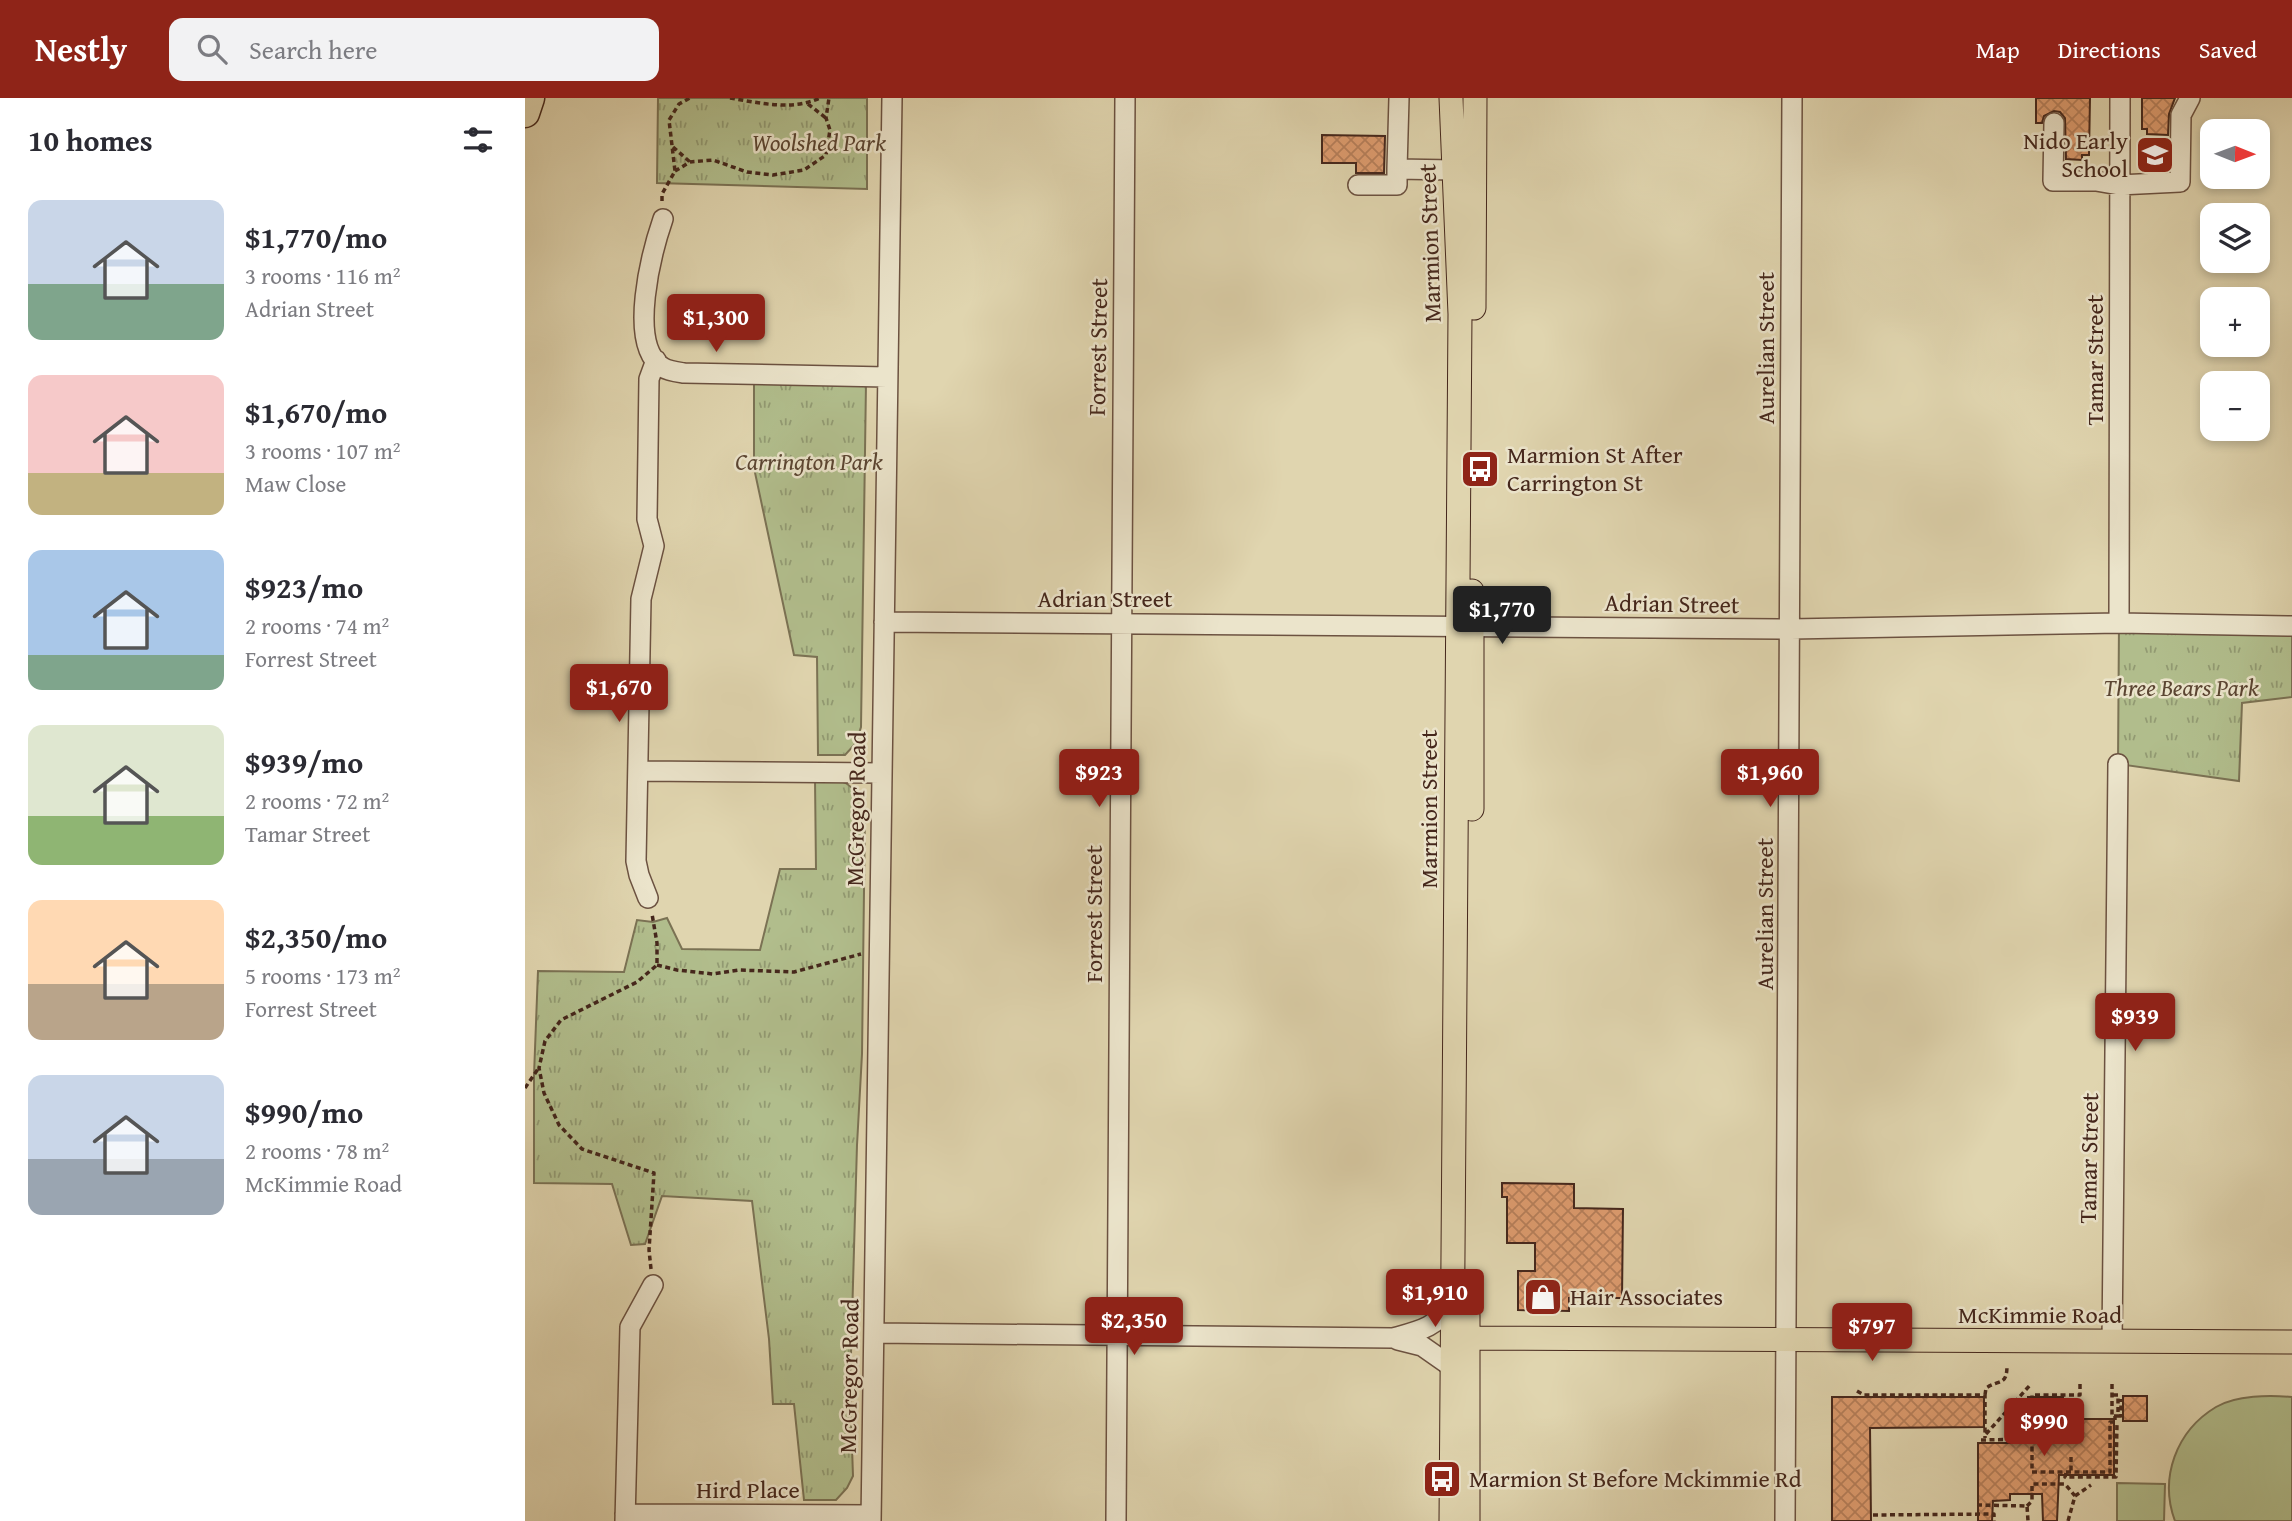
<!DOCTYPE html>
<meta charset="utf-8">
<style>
body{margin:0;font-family:"Gentium Book Plus",serif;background:#f2f2f3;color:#2b2b33;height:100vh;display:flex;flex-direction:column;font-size:26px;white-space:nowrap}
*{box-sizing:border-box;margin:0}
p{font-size:23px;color:#7c7c81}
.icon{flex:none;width:38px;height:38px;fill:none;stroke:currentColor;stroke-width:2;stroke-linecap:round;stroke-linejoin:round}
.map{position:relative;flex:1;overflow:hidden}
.sheet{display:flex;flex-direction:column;background:#fff;width:525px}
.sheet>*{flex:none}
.needle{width:46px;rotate:91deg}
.controls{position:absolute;left:1675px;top:21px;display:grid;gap:14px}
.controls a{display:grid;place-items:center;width:70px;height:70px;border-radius:14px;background:#fff;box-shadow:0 4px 10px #0003;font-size:35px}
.price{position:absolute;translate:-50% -60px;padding:0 16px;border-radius:7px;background:#8f2418;color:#fff;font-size:23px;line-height:46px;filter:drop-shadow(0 2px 4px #0008)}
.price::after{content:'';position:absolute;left:50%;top:42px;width:21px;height:16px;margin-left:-10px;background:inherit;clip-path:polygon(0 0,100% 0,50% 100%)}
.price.active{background:#222;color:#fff}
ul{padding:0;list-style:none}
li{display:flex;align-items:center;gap:21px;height:175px;padding:0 28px}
li span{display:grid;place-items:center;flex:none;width:196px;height:140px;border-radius:14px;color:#555}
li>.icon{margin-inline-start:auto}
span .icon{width:84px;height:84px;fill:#fffc;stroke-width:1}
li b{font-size:30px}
h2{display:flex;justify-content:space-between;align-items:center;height:84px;padding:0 28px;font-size:30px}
header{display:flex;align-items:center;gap:42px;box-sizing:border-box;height:98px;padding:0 35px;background:#8f2418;color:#fff}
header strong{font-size:33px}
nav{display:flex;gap:38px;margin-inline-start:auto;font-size:24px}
.search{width:490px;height:63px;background:#f2f2f3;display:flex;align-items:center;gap:18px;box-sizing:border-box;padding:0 24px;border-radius:14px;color:#7c7c81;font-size:26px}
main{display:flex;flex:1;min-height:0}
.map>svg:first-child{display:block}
</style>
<header>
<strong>Nestly</strong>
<div class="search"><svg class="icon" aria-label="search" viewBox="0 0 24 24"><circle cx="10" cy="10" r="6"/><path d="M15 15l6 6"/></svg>Search here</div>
<nav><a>Map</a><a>Directions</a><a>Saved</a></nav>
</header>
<main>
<section class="sheet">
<h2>10 homes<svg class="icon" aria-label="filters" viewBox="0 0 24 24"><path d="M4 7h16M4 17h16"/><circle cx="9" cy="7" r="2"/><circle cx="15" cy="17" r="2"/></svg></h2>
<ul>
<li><span style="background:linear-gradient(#c9d6e8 60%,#7fa58c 0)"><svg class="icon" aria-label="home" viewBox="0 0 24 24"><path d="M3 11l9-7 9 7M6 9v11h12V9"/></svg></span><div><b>$1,770/mo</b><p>3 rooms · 116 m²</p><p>Adrian Street</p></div></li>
<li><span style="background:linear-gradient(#f6c9c9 70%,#c2b280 0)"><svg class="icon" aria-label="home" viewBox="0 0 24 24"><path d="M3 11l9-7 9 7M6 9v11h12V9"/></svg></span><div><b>$1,670/mo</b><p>3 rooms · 107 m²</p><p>Maw Close</p></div></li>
<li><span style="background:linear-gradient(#a9c7e8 75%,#7fa58c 0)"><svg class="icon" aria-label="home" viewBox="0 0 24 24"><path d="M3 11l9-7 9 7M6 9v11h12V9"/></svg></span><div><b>$923/mo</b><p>2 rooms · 74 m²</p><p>Forrest Street</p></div></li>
<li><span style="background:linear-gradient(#dfe7d0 65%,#8fb573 0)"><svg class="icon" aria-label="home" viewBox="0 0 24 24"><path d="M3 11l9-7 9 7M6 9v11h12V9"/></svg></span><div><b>$939/mo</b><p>2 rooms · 72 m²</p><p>Tamar Street</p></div></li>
<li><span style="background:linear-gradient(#ffd9b3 60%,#b9a48a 0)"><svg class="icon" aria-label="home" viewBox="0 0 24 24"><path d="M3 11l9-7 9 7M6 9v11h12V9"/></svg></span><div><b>$2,350/mo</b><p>5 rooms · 173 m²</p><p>Forrest Street</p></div></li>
<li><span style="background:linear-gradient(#c9d6e8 60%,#9aa5b1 0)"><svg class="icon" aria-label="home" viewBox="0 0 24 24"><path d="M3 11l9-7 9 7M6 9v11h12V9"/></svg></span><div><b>$990/mo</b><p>2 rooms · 78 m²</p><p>McKimmie Road</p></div></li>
</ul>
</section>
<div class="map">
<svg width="1767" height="1423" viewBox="0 0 1767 1423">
<defs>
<pattern id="park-tufts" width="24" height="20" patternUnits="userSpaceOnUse" patternTransform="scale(1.75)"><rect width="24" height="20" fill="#b1bd8c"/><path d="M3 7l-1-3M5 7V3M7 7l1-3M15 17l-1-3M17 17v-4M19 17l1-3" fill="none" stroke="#929a72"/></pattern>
<pattern id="building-cross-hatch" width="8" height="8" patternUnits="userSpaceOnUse" patternTransform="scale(1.75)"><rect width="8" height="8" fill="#de9c6f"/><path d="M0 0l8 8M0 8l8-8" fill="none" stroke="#b67f5a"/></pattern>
</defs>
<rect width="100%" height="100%" fill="#e0d5af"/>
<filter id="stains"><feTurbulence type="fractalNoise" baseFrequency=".00286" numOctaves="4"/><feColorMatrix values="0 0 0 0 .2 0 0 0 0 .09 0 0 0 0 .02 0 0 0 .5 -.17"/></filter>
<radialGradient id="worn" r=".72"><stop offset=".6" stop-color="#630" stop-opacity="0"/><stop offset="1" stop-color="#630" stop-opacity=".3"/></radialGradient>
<path fill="#b1bd8c" stroke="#7b7254" stroke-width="2" d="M1767,1299V1423H1650C1634,1380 1651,1333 1691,1309C1711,1297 1745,1297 1767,1299Z
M1592,1385L1640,1386L1639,1423H1592Z"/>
<path fill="url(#park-tufts)" stroke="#7b7254" stroke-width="2" d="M133,0H342V91L132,85Z
M229,283L341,285L336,629L331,645L320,657H293L292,559L269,557L229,370Z
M1594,525L1767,528V599L1717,605L1714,683L1593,666Z
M290,681C321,681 326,683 340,711L337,956L332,1047L325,1290L328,1378L322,1390L311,1402H279L269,1306H248L244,1241L227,1103L137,1098L120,1146L106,1147L87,1086L9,1085V977L13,873L99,874L112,822L128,824L142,820L157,851L235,852L255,771H291Z"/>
<path fill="url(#building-cross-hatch)" stroke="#45271c" stroke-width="2" d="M1511,0H1565L1564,57H1557V62L1541,61L1540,20L1535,14L1529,13L1519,18L1517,25H1511Z
M1617,0H1650L1644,16L1643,37L1622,36V31H1617Z
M797,37L860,38L859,75H831V65H797Z
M977,1085L1049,1086V1110L1098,1111L1097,1200H1044V1213L993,1212V1173H1010V1145H982V1099H977Z
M1598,1298H1622V1323H1598Z
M1307,1299H1459V1329L1345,1330L1346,1423H1307Z
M1503,1299H1538V1321H1589V1377H1534L1532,1423H1518L1517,1396H1485V1402L1468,1403L1467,1423H1453V1345H1504Z"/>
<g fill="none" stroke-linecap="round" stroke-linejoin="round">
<defs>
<path id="minor" d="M874,0L872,71L929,72
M1529,25L1528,83H1571L1594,87L1655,84L1656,17L1665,0
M833,87H872V71
M138,121C127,153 102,246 137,269C143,273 152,274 159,275L362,279
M359,524L1266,531L1594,525L1767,528
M1594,525L1595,0
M113,673L356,675
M123,800L114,777L111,763L116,501L129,448L122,421L124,281L131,262
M349,1235L868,1240C897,1232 909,1230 928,1206
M873,1242L897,1248L927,1269
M1587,1244L1593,666
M100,1416L346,1417
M100,1423L105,1229L128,1187
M346,1423L367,0
M591,1423L600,0
M1260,1423L1267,0"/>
<path id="major" d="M926,0L935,216L926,1423
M949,210L950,0
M947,711V493
M931,1240L1767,1244
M943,1423V1218"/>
<path id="highway" d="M0,15L5,0"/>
</defs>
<use href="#minor" stroke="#6c5241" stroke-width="22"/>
<use href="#major" stroke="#45271c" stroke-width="25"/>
<use href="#highway" stroke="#45271c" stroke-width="31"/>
<path stroke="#45271c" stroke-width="3.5" stroke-dasharray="5 3.5" stroke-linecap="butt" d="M205,0C235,5 267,13 295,0
M283,6L301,20
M148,49L165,64
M150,73L165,64L188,62L222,74L248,77L279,72L301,57L305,32L301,20L304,0
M137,103V96L150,73L144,22L154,6L165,0
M132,867L152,872L188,876L214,872L269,874L336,856
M0,990L13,971
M126,1171L124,1152L129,1075L57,1051L34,1027L19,995L14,970L20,943L36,922L112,884L132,867V845L127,816
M1555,1286V1297H1507V1374H1585V1324H1592
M1587,1286V1318H1590V1324
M1332,1293L1339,1297H1460V1340
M1460,1297L1461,1290C1475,1281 1482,1288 1482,1267
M1588,1297H1593V1318H1590
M1593,1318H1596V1301
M1461,1336L1506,1286
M1456,1342L1507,1341
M1546,1359V1374
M1541,1375L1540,1379H1591L1592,1324
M1550,1398L1566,1387
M1452,1407L1502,1408L1503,1423
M1502,1408L1507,1403V1386H1540L1550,1398L1543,1423
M1348,1417L1469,1416V1423"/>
<use href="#minor" stroke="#ebe4cb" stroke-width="19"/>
<use href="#major" stroke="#e0d5af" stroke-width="23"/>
<use href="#highway" stroke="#e0d5af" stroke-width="28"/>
</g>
<defs>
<symbol id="school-square" viewBox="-11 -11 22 22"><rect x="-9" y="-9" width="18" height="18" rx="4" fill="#8f2418" stroke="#ebe4cb"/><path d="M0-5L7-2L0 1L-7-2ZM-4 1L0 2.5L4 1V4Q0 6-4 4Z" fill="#fff"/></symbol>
<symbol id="bus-square" viewBox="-11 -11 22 22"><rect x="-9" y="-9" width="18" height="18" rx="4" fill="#8f2418" stroke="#ebe4cb"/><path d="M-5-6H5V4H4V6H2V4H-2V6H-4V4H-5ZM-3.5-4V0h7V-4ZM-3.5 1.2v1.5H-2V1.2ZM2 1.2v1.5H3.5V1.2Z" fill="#fff"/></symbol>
<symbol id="shop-square" viewBox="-11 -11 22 22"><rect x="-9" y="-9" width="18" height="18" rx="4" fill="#8f2418" stroke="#ebe4cb"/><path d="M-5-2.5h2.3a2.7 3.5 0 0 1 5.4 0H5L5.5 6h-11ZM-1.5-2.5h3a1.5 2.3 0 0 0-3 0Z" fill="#fff"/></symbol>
</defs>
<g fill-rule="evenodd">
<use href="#school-square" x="1608" y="35" width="44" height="44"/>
<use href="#bus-square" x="933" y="349" width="44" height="44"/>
<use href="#shop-square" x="996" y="1177" width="44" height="44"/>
<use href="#bus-square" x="895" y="1359" width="44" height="44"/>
</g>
<g text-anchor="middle" stroke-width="5" stroke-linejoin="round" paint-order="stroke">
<g font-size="24" fill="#45271c" stroke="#ebe4cb" text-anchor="start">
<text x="1603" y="51" text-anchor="end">Nido Early<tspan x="1603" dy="28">School</tspan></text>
<text x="982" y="365">Marmion St After<tspan x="982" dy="28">Carrington St</tspan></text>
<text x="1045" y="1207">Hair Associates</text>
<text x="944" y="1389">Marmion St Before Mckimmie Rd</text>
</g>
<g font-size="24" font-style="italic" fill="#5b4532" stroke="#ebe4cb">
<text x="294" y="53">Woolshed Park</text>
<text x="284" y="372">Carrington Park</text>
<text x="1656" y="598">Three Bears Park</text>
</g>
<g font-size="24" fill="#45271c" stroke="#ebe4cb">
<text transform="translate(905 145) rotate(-92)" y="8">Marmion Street</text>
<text transform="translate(573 249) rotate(-89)" y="8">Forrest Street</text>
<text transform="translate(1241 250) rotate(-90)" y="8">Aurelian Street</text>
<text transform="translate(1570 262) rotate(-90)" y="8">Tamar Street</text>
<text x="580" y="509">Adrian Street</text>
<text transform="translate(1147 506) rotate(1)" y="8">Adrian Street</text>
<text transform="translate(331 711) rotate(-89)" y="8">McGregor Road</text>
<text transform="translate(904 711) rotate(-90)" y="8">Marmion Street</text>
<text transform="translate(569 816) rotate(-90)" y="8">Forrest Street</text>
<text transform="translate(1240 816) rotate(-90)" y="8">Aurelian Street</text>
<text transform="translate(1564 1060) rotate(-89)" y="8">Tamar Street</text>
<text x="1515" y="1225">McKimmie Road</text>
<text transform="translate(324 1278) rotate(-89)" y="8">McGregor Road</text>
<text x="223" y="1400">Hird Place</text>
</g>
</g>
<rect width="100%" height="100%" filter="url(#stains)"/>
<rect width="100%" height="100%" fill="url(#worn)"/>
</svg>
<div class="controls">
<a><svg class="needle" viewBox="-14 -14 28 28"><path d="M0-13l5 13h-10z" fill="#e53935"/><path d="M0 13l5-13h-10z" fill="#7c7c81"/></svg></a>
<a><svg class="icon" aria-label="layers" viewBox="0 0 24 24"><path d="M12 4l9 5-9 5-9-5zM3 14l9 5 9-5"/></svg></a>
<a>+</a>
<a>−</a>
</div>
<b class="price" style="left:191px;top:256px">$1,300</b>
<b class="price active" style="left:977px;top:548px">$1,770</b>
<b class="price" style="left:94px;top:626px">$1,670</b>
<b class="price" style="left:574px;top:711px">$923</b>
<b class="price" style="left:1245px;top:711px">$1,960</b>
<b class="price" style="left:1610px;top:955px">$939</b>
<b class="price" style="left:910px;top:1231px">$1,910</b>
<b class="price" style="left:609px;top:1259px">$2,350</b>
<b class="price" style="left:1347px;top:1265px">$797</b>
<b class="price" style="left:1519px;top:1360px">$990</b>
</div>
</main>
